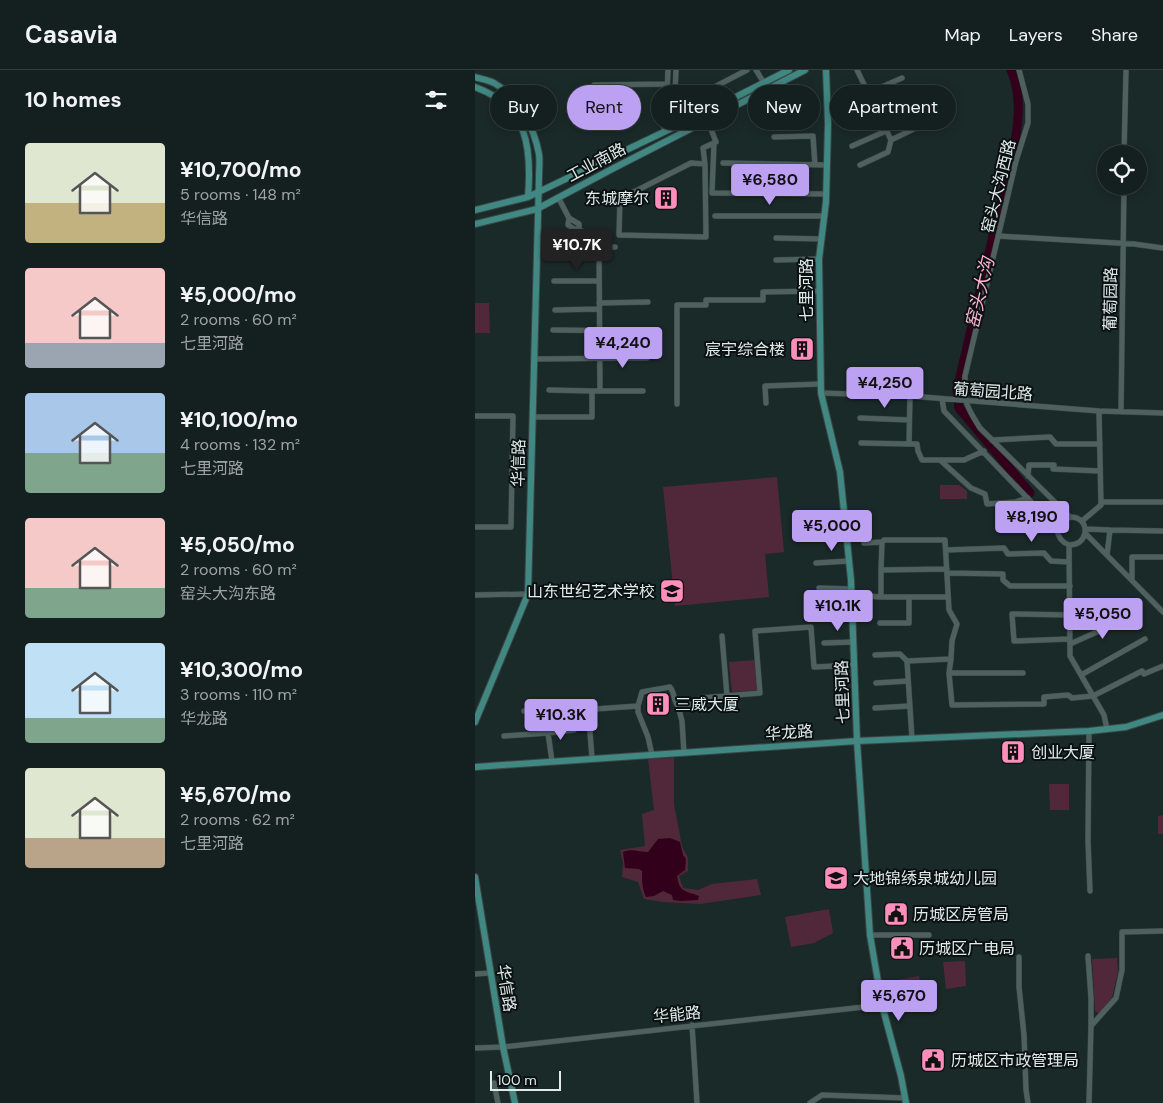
<!DOCTYPE html>
<meta charset="utf-8">
<style>
body{margin:0;font-family:"DM Sans","Noto Sans SC",sans-serif;background:#1d2828;color:#f1f3f6;height:100vh;display:flex;flex-direction:column;font-size:19px;white-space:nowrap}
*{box-sizing:border-box;margin:0}
p{font-size:16px;color:#9da3a4}
.icon{flex:none;width:28px;height:28px;fill:none;stroke:currentColor;stroke-width:2;stroke-linecap:round;stroke-linejoin:round}
.map{position:relative;flex:1;overflow:hidden}
.drawer{display:flex;flex-direction:column;background:#14201f;width:475px}
.drawer>*{flex:none}
.guide{position:absolute;left:15px;top:15px;width:475px;height:45px;display:flex;gap:10px}
.controls{position:absolute;left:622px;top:75px;display:grid;gap:10px}
.controls a{display:grid;place-items:center;width:50px;height:50px;border-radius:50%;background:#14201f;box-shadow:0 2px 12px #0003,0 0 0 1px #333e3d;font-size:25px}
.scale{position:absolute;left:15px;bottom:12px;width:71px;box-sizing:border-box;padding-left:5px;border:2px solid #dfeae9;border-top:0;font-size:14px;line-height:18px;white-space:nowrap;color:#dfeae9;-webkit-text-stroke:4px #0a1110;paint-order:stroke}
.price{position:absolute;translate:-50% -42px;padding:0 11px;border-radius:5px;background:#bca0f2;color:#111;font-size:16px;line-height:32px;filter:drop-shadow(0 1px 2px #0008)}
.price::after{content:'';position:absolute;left:50%;top:30px;width:15px;height:11px;margin-left:-8px;background:inherit;clip-path:polygon(0 0,100% 0,50% 100%)}
.price.current{background:#222;color:#fff}
ul{padding:0;list-style:none}
li{display:flex;align-items:center;gap:15px;height:125px;padding:0 25px}
li span{display:grid;place-items:center;flex:none;width:140px;height:100px;border-radius:5px;color:#555}
li>.icon{margin-inline-start:auto}
span .icon{width:60px;height:60px;fill:#fffc;stroke-width:1}
li b{font-size:21px}
h2{display:flex;justify-content:space-between;align-items:center;height:60px;padding:0 25px;font-size:21px}
.tag{padding:0 18px;border-radius:22px;background:#14201f;box-shadow:0 2px 12px #0003,0 0 0 1px #333e3d;font-size:18px;line-height:45px}
.tag.current{background:#bca0f2;color:#111}
header{display:flex;align-items:center;gap:30px;box-sizing:border-box;height:70px;padding:0 25px;background:#14201f;border-bottom:1px solid #333e3d}
header strong{font-size:24px}
nav{display:flex;gap:28px;margin-inline-start:auto;font-size:18px}
main{display:flex;flex:1;min-height:0}
.map>svg:first-child{display:block}
</style>
<header>
<strong>Casavia</strong>
<nav><a>Map</a><a>Layers</a><a>Share</a></nav>
</header>
<main>
<section class="drawer">
<h2>10 homes<svg class="icon" aria-label="filters" viewBox="0 0 24 24"><path d="M4 7h16M4 17h16"/><circle cx="9" cy="7" r="2"/><circle cx="15" cy="17" r="2"/></svg></h2>
<ul>
<li><span style="background:linear-gradient(#dfe7d0 60%,#c2b280 0)"><svg class="icon" aria-label="home" viewBox="0 0 24 24"><path d="M3 11l9-7 9 7M6 9v11h12V9"/></svg></span><div><b>¥10,700/mo</b><p>5 rooms · 148 m²</p><p>华信路</p></div></li>
<li><span style="background:linear-gradient(#f6c9c9 75%,#9aa5b1 0)"><svg class="icon" aria-label="home" viewBox="0 0 24 24"><path d="M3 11l9-7 9 7M6 9v11h12V9"/></svg></span><div><b>¥5,000/mo</b><p>2 rooms · 60 m²</p><p>七里河路</p></div></li>
<li><span style="background:linear-gradient(#a9c7e8 60%,#7fa58c 0)"><svg class="icon" aria-label="home" viewBox="0 0 24 24"><path d="M3 11l9-7 9 7M6 9v11h12V9"/></svg></span><div><b>¥10,100/mo</b><p>4 rooms · 132 m²</p><p>七里河路</p></div></li>
<li><span style="background:linear-gradient(#f6c9c9 70%,#7fa58c 0)"><svg class="icon" aria-label="home" viewBox="0 0 24 24"><path d="M3 11l9-7 9 7M6 9v11h12V9"/></svg></span><div><b>¥5,050/mo</b><p>2 rooms · 60 m²</p><p>窑头大沟东路</p></div></li>
<li><span style="background:linear-gradient(#bfe0f5 75%,#7fa58c 0)"><svg class="icon" aria-label="home" viewBox="0 0 24 24"><path d="M3 11l9-7 9 7M6 9v11h12V9"/></svg></span><div><b>¥10,300/mo</b><p>3 rooms · 110 m²</p><p>华龙路</p></div></li>
<li><span style="background:linear-gradient(#dfe7d0 70%,#b9a48a 0)"><svg class="icon" aria-label="home" viewBox="0 0 24 24"><path d="M3 11l9-7 9 7M6 9v11h12V9"/></svg></span><div><b>¥5,670/mo</b><p>2 rooms · 62 m²</p><p>七里河路</p></div></li>
</ul>
</section>
<div class="map">
<svg width="688" height="1033" viewBox="0 0 688 1033">
<rect width="100%" height="100%" fill="#1a2a29"/>
<path fill="#512839" d="M0,233H14L15,263H0Z
M302,407L309,482L290,484L294,527L200,536L188,417Z
M465,415H484L492,421V429H465Z
M279,590L282,620L257,622L254,592Z
M199,688V734L207,776L213,788V801L204,806L208,818L223,820L237,814L282,809L286,825L225,834L188,832L169,829L163,812L147,807L148,793L145,780L170,776L167,744L179,740L173,689Z
M574,714H594V740H575Z
M688,745V764H683V746Z
M354,839L358,863L339,873L316,877L310,847Z
M642,888L643,902L637,927L625,944L620,941L617,889Z
M490,891L491,916L471,919L468,892Z
M444,906L448,926L417,934L411,912Z"/>
<path fill="#32001a" d="M195,768L205,772L208,785L211,789L210,800L202,806C205,823 209,820 224,826L223,830L206,831L198,830L197,825L188,821L179,826L171,827C167,819 167,810 167,801L164,799L150,798L148,782C157,778 164,782 173,782L183,769Z"/>
<g fill="none" stroke-linecap="round" stroke-linejoin="round">
<path stroke="#32001a" stroke-width="9" d="M536,0C546,23 544,48 540,72L482,320L484,338L555,423"/>
<defs>
<path id="minor" d="M281,0L289,13
M382,0L416,70L413,82L385,95
M544,0L553,34V53L541,91L490,306C488,332 492,337 505,358L595,447C605,447 611,453 610,463L688,542
M119,15L192,14
M368,34L427,8
M199,38L272,0
M191,48L193,0
M374,53L402,42L404,45L438,31
M190,61L186,49L199,46L201,0
M299,67L338,66L340,95
M416,70L453,52
M239,73L237,123L351,124
M377,76L411,61
M649,84L651,0
M216,93L230,94L231,167L144,165L145,129Z
M248,93L351,95
M230,94L228,78L241,72L233,51
M240,146H350
M94,148L93,155L99,159H104
M523,166L659,174L688,178
M301,168L347,169
M124,177H140
M74,187H124
M301,190L344,189
M79,211H124
M124,233L173,232
M80,240L124,239
M78,260L172,261
M59,289L172,288
M74,320L117,321
M125,321H168
M346,323L435,326L624,341L688,343
M435,326L434,374H442L443,381L447,390H465L496,418L510,424L512,434L540,432L553,428
M467,329L469,341L582,459C583,467 586,472 594,475
M291,333L290,316L346,314
M202,334V235H231V230H288V222L344,221
M646,342L649,116
M0,346H38L36,457H0
M58,347H117V321H125L124,173L104,159V154L94,148L83,127
M385,348L434,350
M517,370L575,367L581,374H625
M386,373L434,374
M466,390H489L509,381
M553,406L554,395H579L578,399L625,401
M626,432H688
M607,451L626,435L624,341
M582,459L586,451L595,447
M611,459L635,460
M339,466L372,465
M407,472L409,470H470L474,540L482,554L477,571L476,589L432,591L437,669
M389,473L407,472L406,500
M594,475L595,586L629,645L632,659
M594,475C603,475 608,471 610,463
M471,480L529,478L533,484L569,483L576,491L594,492
M632,485L635,460L688,461
M341,493L374,491
M472,503L528,504V510L535,516H595
M657,510V487H688
M344,518L377,519
M0,525L53,524
M376,525L406,527H473
M406,527V500L472,499
M595,545L537,544L539,571L595,569
M348,546L377,545
M405,553H434V527
M247,566L252,626
M349,573L378,572
M595,574L653,548
M400,585L425,584L432,591
M476,589L474,603L477,635L569,634V627L593,625L597,628L618,626L667,601L669,604L688,596
M474,603H548
M606,605L670,569
M401,613L433,611
M203,636L207,651L209,683
M400,638L435,636
M120,639L163,636
M49,641L113,637L117,688
M614,661L613,771L615,821
M73,663L99,660
M29,666L73,663L77,691
M177,685L173,667L163,642V636L167,622L195,617C200,623 198,630 203,636L226,633V628L285,623L280,561L336,557L339,597L380,595
M395,865H454
M613,886L616,928V956
M544,887V917L549,965L551,1020L553,1033
M0,904L16,903
M217,955L222,1033
M0,978L28,977L407,935
M19,1013L23,1033
M335,1033L347,1025L430,1028
M614,1033L616,956L641,928L647,900V862L688,861"/>
<path id="major" d="M351,0L353,54L351,132L344,189L346,323L365,402L376,510L382,671L395,865L407,935L426,1006L431,1033
M0,7C6,9 13,10 19,13C43,27 59,57 64,84C65,91 64,100 64,107L53,524L0,652
M0,17C53,36 57,78 53,127
M0,140L53,127L237,39L314,0
M0,154L62,139L139,98L330,0
M0,697L382,671L614,661L651,657L688,645
M0,807L28,977L40,1033"/>
</defs>
<use href="#minor" stroke="#394746" stroke-width="6"/>
<use href="#major" stroke="#394746" stroke-width="8"/>
<use href="#minor" stroke="#4f615f" stroke-width="5"/>
<use href="#major" stroke="#418782" stroke-width="6"/>
</g>
<defs>
<symbol id="building-square" viewBox="-11 -11 22 22"><rect x="-9" y="-9" width="18" height="18" rx="4" fill="#fe8ebc" stroke="#0a1110"/><path d="M-4-6H4V6H1V3H-1V6H-4ZM-2.5-4.3h1.7v1.8h-1.7ZM.8-4.3h1.7v1.8H.8ZM-2.5-1h1.7V.8h-1.7ZM.8-1h1.7V.8H.8Z" fill="#111"/></symbol>
<symbol id="university-square" viewBox="-11 -11 22 22"><rect x="-9" y="-9" width="18" height="18" rx="4" fill="#fe8ebc" stroke="#0a1110"/><path d="M0-5L7-2L0 1L-7-2ZM-4 1L0 2.5L4 1V4Q0 6-4 4Z" fill="#111"/></symbol>
<symbol id="school-square" viewBox="-11 -11 22 22"><rect x="-9" y="-9" width="18" height="18" rx="4" fill="#fe8ebc" stroke="#0a1110"/><path d="M0-5L7-2L0 1L-7-2ZM-4 1L0 2.5L4 1V4Q0 6-4 4Z" fill="#111"/></symbol>
<symbol id="civic-square" viewBox="-11 -11 22 22"><rect x="-9" y="-9" width="18" height="18" rx="4" fill="#fe8ebc" stroke="#0a1110"/><path d="M-.6-6.5H3V-4.5H.6V-3L4-1V1h2V6H-6V1h2V-1L-.6-3ZM-1.2 2.5V6h2.4V2.5Z" fill="#111"/></symbol>
</defs>
<g fill-rule="evenodd">
<use href="#building-square" x="177" y="114" width="28" height="28"/>
<use href="#building-square" x="313" y="265" width="28" height="28"/>
<use href="#university-square" x="183" y="507" width="28" height="28"/>
<use href="#building-square" x="169" y="620" width="28" height="28"/>
<use href="#building-square" x="524" y="668" width="28" height="28"/>
<use href="#school-square" x="347" y="794" width="28" height="28"/>
<use href="#civic-square" x="407" y="830" width="28" height="28"/>
<use href="#civic-square" x="413" y="864" width="28" height="28"/>
<use href="#civic-square" x="444" y="976" width="28" height="28"/>
</g>
<g text-anchor="middle" stroke-width="4" stroke-linejoin="round" paint-order="stroke">
<g font-size="16" fill="#dfeae9" stroke="#0a1110">
<text transform="translate(121 92) rotate(-28)" y="6">工业南路</text>
<text transform="translate(523 116) rotate(-76)" y="6">窑头大沟西路</text>
<text transform="translate(331 220) rotate(-90)" y="6">七里河路</text>
<text transform="translate(635 229) rotate(-89)" y="6">葡萄园路</text>
<text transform="translate(518 321) rotate(4)" y="6">葡萄园北路</text>
<text transform="translate(43 393) rotate(-89)" y="6">华信路</text>
<text transform="translate(367 622) rotate(-92)" y="6">七里河路</text>
<text transform="translate(314 662) rotate(-4)" y="6">华龙路</text>
<text transform="translate(32 918) rotate(81)" y="6">华信路</text>
<text transform="translate(202 944) rotate(-6)" y="6">华能路</text>
</g>
<g font-size="16" fill="#dfeae9" stroke="#0a1110" text-anchor="start">
<text x="174" y="134" text-anchor="end">东城摩尔</text>
<text x="310" y="285" text-anchor="end">宸宇综合楼</text>
<text x="180" y="527" text-anchor="end">山东世纪艺术学校</text>
<text x="200" y="640">三威大厦</text>
<text x="556" y="688">创业大厦</text>
<text x="378" y="814">大地锦绣泉城幼儿园</text>
<text x="438" y="850">历城区房管局</text>
<text x="444" y="884">历城区广电局</text>
<text x="476" y="996">历城区市政管理局</text>
</g>
<g font-size="18" font-style="italic" fill="#feb4d0" stroke="#0a1110">
<text transform="translate(505 223) rotate(-77)" y="6">窑头大沟</text>
</g>
</g>
</svg>
<div class="controls">
<a><svg class="icon" aria-label="locate" viewBox="0 0 24 24"><circle cx="12" cy="12" r="6"/><path d="M12 2v4M12 18v4M2 12h4M18 12h4"/></svg></a>
</div>
<div class="scale">100 m</div>
<b class="price" style="left:295px;top:136px">¥6,580</b>
<b class="price current" style="left:102px;top:201px">¥10.7K</b>
<b class="price" style="left:148px;top:299px">¥4,240</b>
<b class="price" style="left:410px;top:339px">¥4,250</b>
<b class="price" style="left:557px;top:473px">¥8,190</b>
<b class="price" style="left:357px;top:482px">¥5,000</b>
<b class="price" style="left:363px;top:562px">¥10.1K</b>
<b class="price" style="left:628px;top:570px">¥5,050</b>
<b class="price" style="left:86px;top:671px">¥10.3K</b>
<b class="price" style="left:424px;top:952px">¥5,670</b>
<div class="guide">
<a class="tag">Buy</a>
<a class="tag current">Rent</a>
<a class="tag">Filters</a>
<a class="tag">New</a>
<a class="tag">Apartment</a>
</div>
</div>
</main>
